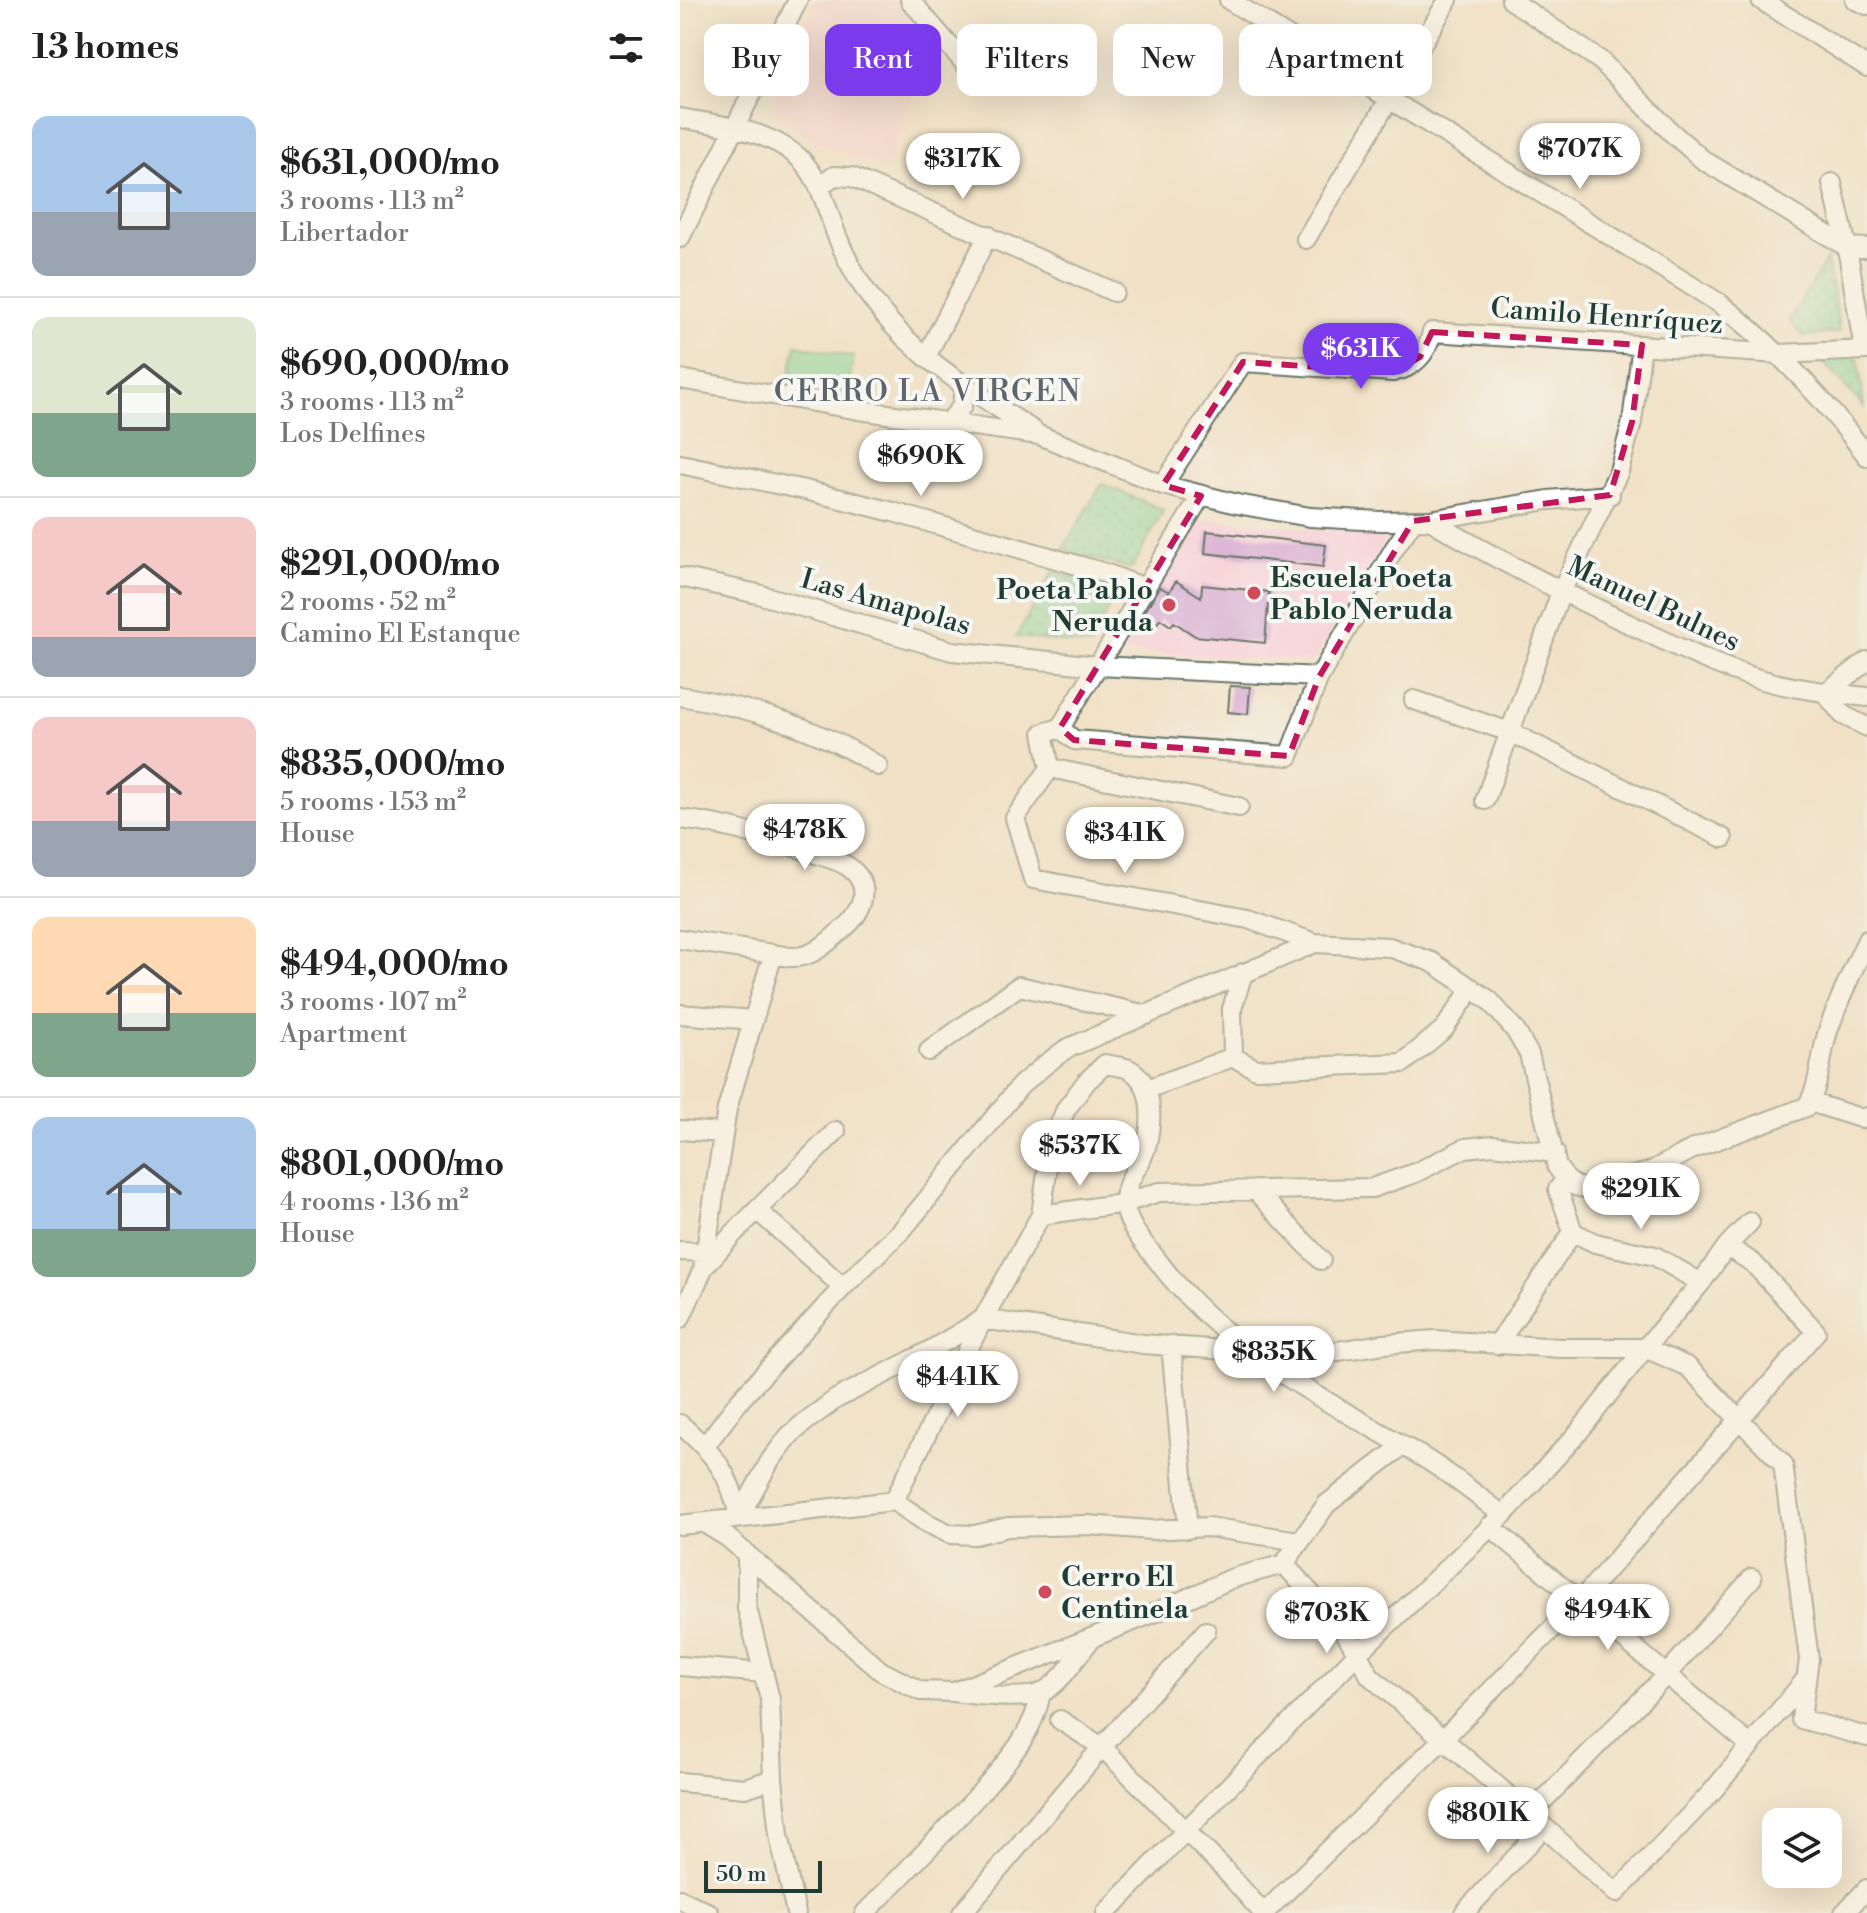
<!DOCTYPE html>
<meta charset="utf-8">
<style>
body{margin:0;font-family:"Libre Bodoni",serif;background:#f6f6f6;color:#222;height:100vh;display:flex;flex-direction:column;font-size:30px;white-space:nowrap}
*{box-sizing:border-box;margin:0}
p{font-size:26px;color:#767676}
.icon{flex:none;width:44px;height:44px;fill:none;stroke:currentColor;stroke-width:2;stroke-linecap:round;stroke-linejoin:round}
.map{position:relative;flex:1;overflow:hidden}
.details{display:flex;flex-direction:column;background:#fff;width:680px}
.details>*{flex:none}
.guide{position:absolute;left:24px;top:24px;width:760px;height:72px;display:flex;gap:16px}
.tools{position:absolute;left:1082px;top:1808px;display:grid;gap:16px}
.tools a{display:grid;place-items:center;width:80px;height:80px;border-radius:16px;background:#fff;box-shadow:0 8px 32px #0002;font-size:40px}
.scale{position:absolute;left:24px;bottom:20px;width:118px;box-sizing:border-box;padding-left:8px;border:4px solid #1f3d34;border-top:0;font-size:22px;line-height:28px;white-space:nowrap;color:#1f3d34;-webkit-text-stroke:6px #f6f6f2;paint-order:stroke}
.price{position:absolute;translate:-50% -68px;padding:0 18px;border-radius:28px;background:#fff;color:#222;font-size:26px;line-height:52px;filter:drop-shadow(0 2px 4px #0008)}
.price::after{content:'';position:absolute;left:50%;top:48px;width:24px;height:18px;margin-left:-12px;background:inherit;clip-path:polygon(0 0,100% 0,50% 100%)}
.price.selected{background:#7c3aed;color:#fff}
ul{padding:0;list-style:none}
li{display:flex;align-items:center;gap:24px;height:200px;padding:0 32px}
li+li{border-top:2px solid #e0e0e0}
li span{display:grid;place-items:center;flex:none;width:224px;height:160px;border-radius:16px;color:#555}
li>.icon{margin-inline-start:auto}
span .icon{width:96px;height:96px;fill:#fffc;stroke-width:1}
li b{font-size:34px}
h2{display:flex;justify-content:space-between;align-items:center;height:96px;padding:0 32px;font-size:34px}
.pill{padding:0 28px;border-radius:16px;background:#fff;box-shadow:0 8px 32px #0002;font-size:28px;line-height:72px}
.pill.selected{background:#7c3aed;color:#fff}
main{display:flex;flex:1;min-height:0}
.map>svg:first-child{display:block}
</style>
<main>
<section class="details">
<h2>13 homes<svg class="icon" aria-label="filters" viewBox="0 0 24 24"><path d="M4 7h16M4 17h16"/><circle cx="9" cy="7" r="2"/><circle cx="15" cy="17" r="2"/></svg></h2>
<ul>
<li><span style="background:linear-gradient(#a9c7e8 60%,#9aa5b1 0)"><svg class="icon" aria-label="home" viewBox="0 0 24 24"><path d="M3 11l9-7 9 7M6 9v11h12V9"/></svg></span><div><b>$631,000/mo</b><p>3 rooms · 113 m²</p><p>Libertador</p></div></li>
<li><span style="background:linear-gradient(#dfe7d0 60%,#7fa58c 0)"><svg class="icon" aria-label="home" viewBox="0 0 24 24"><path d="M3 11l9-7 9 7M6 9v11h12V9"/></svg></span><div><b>$690,000/mo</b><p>3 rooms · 113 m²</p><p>Los Delfines</p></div></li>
<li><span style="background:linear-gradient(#f6c9c9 75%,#9aa5b1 0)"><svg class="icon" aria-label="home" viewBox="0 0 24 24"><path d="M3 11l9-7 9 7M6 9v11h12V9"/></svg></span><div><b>$291,000/mo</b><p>2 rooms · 52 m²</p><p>Camino El Estanque</p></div></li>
<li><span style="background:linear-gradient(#f6c9c9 65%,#9aa5b1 0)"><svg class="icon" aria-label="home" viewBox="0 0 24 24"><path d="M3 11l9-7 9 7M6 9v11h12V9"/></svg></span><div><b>$835,000/mo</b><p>5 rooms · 153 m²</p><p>House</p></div></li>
<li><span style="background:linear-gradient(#ffd9b3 60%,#7fa58c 0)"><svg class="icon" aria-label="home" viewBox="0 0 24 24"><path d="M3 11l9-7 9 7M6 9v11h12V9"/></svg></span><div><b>$494,000/mo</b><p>3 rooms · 107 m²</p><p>Apartment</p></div></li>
<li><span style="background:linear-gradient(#a9c7e8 70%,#7fa58c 0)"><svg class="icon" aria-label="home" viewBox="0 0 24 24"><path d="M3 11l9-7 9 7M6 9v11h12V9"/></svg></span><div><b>$801,000/mo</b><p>4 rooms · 136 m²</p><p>House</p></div></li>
</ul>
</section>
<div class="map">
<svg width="1187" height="1913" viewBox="0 0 1187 1913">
<defs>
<pattern id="grass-dots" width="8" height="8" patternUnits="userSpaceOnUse" patternTransform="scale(2)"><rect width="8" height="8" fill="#7cd69d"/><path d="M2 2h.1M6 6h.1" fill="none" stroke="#65af81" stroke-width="1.8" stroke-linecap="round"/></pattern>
</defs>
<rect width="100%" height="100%" fill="#f6f6f2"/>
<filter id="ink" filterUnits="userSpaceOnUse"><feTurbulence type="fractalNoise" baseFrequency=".0125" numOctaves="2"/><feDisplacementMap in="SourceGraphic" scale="16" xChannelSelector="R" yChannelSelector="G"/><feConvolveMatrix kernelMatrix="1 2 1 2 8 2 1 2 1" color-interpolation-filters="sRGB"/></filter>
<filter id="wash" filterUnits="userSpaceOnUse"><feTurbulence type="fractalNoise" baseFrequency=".006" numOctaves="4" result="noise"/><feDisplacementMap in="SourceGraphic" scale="32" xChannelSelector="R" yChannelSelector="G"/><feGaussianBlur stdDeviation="1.8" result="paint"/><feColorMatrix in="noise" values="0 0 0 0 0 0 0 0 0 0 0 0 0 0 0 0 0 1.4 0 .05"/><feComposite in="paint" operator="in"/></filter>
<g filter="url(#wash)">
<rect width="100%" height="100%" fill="#f1e1c6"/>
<path fill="#f7cfd4" d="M136,0H215L237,25L242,51L240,78L206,170L118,134L119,126L87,113Z
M522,520L708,535L633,661L438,651Z"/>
<path fill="url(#grass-dots)" stroke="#4e8a68" stroke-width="2" d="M1147,259L1160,332L1124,337L1109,320Z
M1178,358L1184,407L1140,359Z
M422,484L484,510L452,569L382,550Z
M373,571L438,589L410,646L336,637Z"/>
<path fill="#7cd69d" stroke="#4e8a68" stroke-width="2" d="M163,33L226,58L214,88L151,63Z
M116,345L174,357L166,395L108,383Z"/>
<g id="blocks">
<path fill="#d8abd0" d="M527,531L646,545L643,567L525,553Z
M496,581L521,597L522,585L589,592L585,643L515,636L494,622L491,626L480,619L475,627L461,618L480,587L489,592Z
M550,686L570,687L568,714L548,712Z"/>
</g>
</g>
<g filter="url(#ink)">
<use href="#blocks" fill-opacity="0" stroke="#687667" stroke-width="2"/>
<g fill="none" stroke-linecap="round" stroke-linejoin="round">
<defs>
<path id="minor" d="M230,0L287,66
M549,0L1039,303C1097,348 1143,398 1187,456
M831,0L921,61L990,131L1023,160L1167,247L1187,248
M1081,0L1187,67
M1175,0L1187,5
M0,118C38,125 85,129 116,155C140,175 146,208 157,236C167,262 182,288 200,310C240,362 300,395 354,431
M1152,183L1167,247L1184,350
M139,187L154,176L172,177L434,292
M0,238L118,0
M626,239L768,0
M246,357L308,235
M0,379L179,410L359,435L483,485L557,504L630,517L700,521L750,520L868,500L930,495
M269,422L282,406L284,385
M0,464L125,490L213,512L425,573L465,588
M483,485L563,362L713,372C735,367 747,354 752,332L1100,354L1187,350
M750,520C813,558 878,590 945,622C989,643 1032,665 1079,679C1114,689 1151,693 1187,697
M0,577L78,594L272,651L418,666L639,677
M1187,661L1145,693L1163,715L1187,727
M0,696C70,707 138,728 198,766
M734,700L830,732L1043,838
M380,728L394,740L609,756L639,677L714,549L733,521
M380,728L363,733L370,768L335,818L353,879L568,919L635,943
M380,728L521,496
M370,768L559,807
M805,800L881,592L939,471L952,422L962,345
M0,819C47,824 92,839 136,854C148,858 161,861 170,868C195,888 181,914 162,930C145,944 133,958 110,957L0,939
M0,1014L73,1020
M249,1051L339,986L467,1015
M553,1057L552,1009L563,973
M467,1089L553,1057L576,1069L723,1063L764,1029L792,988
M1130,1102L1183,1119L1187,1117
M0,1130L43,1133
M886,1179L878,1189L893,1232L915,1243L975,1256L1021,1283
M575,1190L641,1260
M77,1210L163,1287
M361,1215L445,1203L479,1192L692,1188L735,1173L785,1148L813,1145L875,1153
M0,1251L25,1252
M24,1267L54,1233L156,1131
M0,1319L23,1269L47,1109L93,954
M491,1345L508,1529
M817,1345L893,1232
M0,1424C34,1454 50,1472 59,1517
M25,1446L60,1400L163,1287L222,1230L341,1085L366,1064L386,1049L635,943L709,947L752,962L809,1000L835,1030L849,1054L877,1167L886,1179L895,1186L904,1188L969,1172L1015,1148L1126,1107C1139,1091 1141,1055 1147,1034C1158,1001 1172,971 1187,940
M214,1501L303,1319L463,1344L625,1356L704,1344L755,1340L881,1348H965L1008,1367L1103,1464L1129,1659L1121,1719L1187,1737
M59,1517L90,1461L109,1436L125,1422L156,1399L249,1351L303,1319L361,1215L371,1144L386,1109L407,1081L425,1064C432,1066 442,1066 449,1069C477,1084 473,1133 462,1158C455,1172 444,1186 445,1203C446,1225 464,1243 477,1260C546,1352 643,1398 739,1455C769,1472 796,1495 823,1515
M24,1523L47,1537L201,1671L240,1691L274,1692L479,1611L553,1578L604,1564L647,1504L722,1446
M0,1525L214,1501L247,1523L270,1534L295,1535L328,1527L408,1525L471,1530L528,1527L619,1541
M810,1526L1071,1746
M67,1554V1608L90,1699L93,1779L99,1835L116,1913
M604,1564L664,1630L690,1676L850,1814L936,1893L1031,1793L1126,1679
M0,1666L84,1673
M274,1692C294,1695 346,1701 363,1692C383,1681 397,1656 411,1639
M380,1720L422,1747L544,1869L583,1913
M0,1782L65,1788L93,1779
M850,1814L987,1674L1072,1578
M0,1899L29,1913
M185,1913C224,1873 264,1834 301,1792C327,1761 353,1735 361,1693
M282,1913L422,1747L526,1631
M426,1913L676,1655L823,1515L898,1433L965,1348L1021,1283L1047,1246L1070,1222
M584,1913L763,1739L900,1601L1136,1332L1073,1263L1047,1246
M784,1913L864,1827
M1164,1913L1187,1889"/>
</defs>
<use href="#minor" stroke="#687667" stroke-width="22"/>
<use href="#minor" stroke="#fff" stroke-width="18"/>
</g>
</g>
<path d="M0 0H1187V1913H0ZM752,332L962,345L952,422L930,495L733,521L639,677L609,756L394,740L380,728L521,496L483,485L563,362L713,372L740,357Z" fill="#f1e1c6" fill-opacity=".55" fill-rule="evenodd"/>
<path fill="none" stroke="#c2185b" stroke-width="6" stroke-dasharray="16 10" stroke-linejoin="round" d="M752,332L962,345L952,422L930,495L733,521L639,677L609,756L394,740L380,728L521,496L483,485L563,362L713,372L740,357Z"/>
<g fill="#d1495b" stroke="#f6f6f2" stroke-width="3">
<circle cx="574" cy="593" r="8"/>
<circle cx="489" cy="605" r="8"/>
<circle cx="365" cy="1592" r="8"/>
</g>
<g text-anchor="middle" stroke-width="8" stroke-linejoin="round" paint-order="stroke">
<g font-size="28" fill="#1f3d34" stroke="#f6f6f2">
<text transform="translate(927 315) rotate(4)" y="10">Camilo Henríquez</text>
<text transform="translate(206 601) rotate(16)" y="10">Las Amapolas</text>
<text transform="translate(974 603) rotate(25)" y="10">Manuel Bulnes</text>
</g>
<g font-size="28" font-weight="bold" fill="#1f3d34" stroke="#f6f6f2" text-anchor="start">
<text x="590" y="587">Escuela Poeta<tspan x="590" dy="32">Pablo Neruda</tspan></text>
<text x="473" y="599" text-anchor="end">Poeta Pablo<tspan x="473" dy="32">Neruda</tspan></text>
<text x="381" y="1586">Cerro El<tspan x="381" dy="32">Centinela</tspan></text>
</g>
<g font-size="30" letter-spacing="2" fill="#60646b" stroke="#f6f6f2">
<text x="248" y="401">CERRO LA VIRGEN</text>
</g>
</g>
</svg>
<div class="tools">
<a><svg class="icon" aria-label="layers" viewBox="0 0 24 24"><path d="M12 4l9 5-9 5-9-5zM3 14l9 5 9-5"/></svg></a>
</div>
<div class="scale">50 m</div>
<b class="price" style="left:900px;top:191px">$707K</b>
<b class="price" style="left:283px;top:201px">$317K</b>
<b class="price selected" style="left:681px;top:391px">$631K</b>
<b class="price" style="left:241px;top:498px">$690K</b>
<b class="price" style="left:125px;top:872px">$478K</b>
<b class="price" style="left:445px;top:875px">$341K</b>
<b class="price" style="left:400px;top:1188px">$537K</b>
<b class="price" style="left:961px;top:1231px">$291K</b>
<b class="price" style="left:594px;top:1394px">$835K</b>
<b class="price" style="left:278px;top:1419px">$441K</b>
<b class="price" style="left:928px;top:1652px">$494K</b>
<b class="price" style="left:647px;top:1655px">$703K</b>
<b class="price" style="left:808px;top:1855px">$801K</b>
<div class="guide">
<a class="pill">Buy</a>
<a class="pill selected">Rent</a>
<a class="pill">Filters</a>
<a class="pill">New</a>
<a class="pill">Apartment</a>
</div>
</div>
</main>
